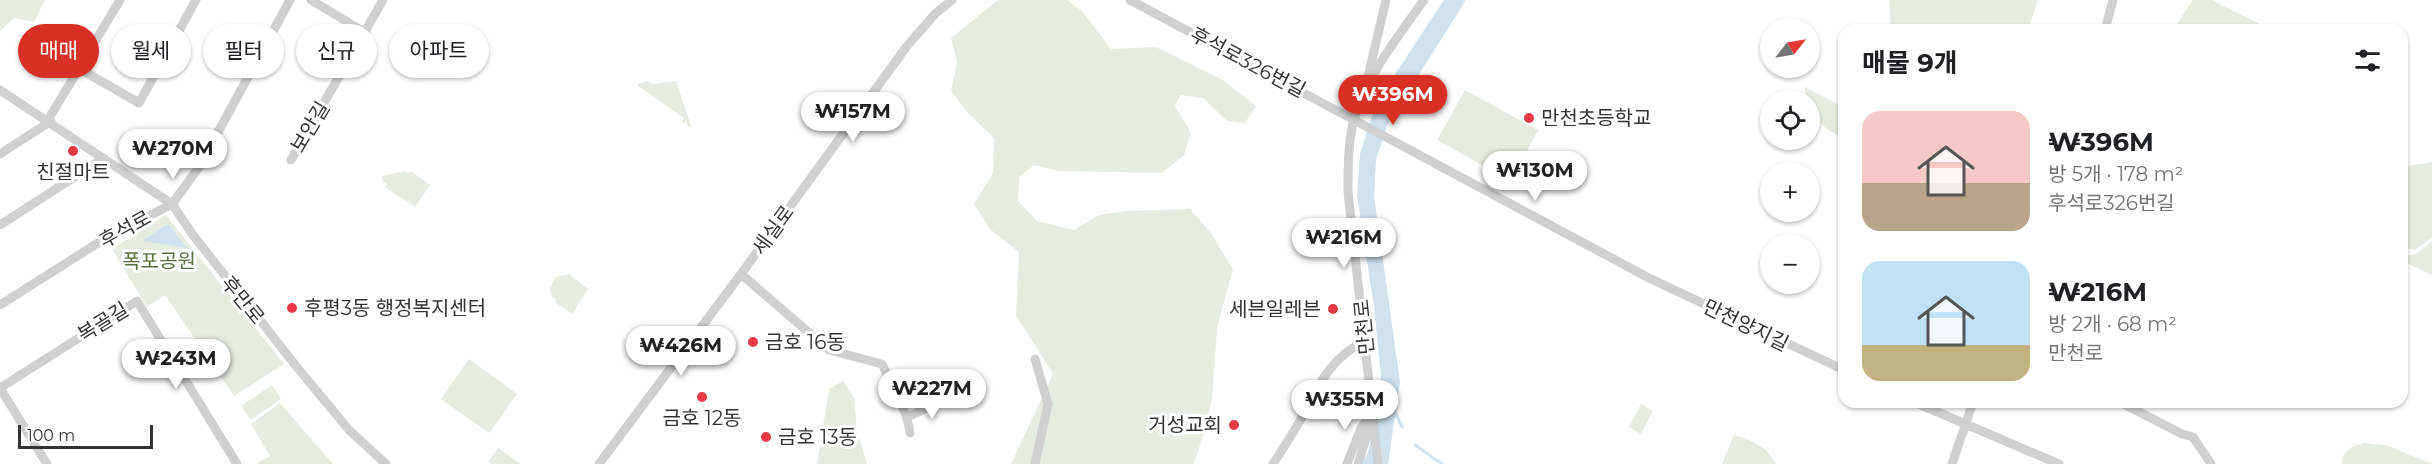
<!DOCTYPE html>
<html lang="ko">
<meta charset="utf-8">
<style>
body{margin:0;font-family:Montserrat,"Noto Sans KR",sans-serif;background:#f2f2f2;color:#202124;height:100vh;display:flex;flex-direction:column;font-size:22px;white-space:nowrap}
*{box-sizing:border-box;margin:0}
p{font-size:20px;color:#757577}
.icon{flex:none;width:33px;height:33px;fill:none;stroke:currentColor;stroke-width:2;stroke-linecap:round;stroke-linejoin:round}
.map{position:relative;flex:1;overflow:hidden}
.panel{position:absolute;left:1838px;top:24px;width:570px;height:384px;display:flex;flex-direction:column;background:#fff;border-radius:18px;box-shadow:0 2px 4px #0004}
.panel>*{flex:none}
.guide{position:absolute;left:18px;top:24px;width:570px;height:54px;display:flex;gap:12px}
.needle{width:39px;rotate:59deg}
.tools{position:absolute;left:1760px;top:18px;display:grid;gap:12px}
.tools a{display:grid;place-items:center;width:60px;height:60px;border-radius:50%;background:#fff;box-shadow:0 2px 4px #0004;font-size:30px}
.scale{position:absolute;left:18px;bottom:15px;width:135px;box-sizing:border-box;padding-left:6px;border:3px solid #333;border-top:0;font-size:16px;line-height:21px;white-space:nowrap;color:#333;-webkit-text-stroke:4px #fff;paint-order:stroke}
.price{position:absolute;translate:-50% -51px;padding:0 14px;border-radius:21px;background:#fff;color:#222;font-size:20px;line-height:39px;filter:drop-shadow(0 2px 3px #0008)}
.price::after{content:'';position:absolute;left:50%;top:36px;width:18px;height:14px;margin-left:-9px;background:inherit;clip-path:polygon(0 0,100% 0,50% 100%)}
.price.active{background:#d93025;color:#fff}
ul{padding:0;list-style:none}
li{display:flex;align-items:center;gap:18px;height:150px;padding:0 24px}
li span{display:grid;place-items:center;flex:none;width:168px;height:120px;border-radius:18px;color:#555}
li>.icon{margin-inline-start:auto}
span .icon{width:72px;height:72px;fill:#fffc;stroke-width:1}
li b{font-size:26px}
h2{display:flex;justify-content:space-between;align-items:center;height:72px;padding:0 24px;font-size:26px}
.tag{padding:0 21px;border-radius:27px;background:#fff;box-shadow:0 2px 4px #0004;font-size:21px;line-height:54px}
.tag.active{background:#d93025;color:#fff}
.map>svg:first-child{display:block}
</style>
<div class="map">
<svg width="2432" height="464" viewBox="0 0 2432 464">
<rect width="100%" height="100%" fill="#fff"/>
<path fill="#e6ecdf" d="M0,0H45L34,22L14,18L0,31Z
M998,0H1067L1082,11L1111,49L1156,47L1223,80L1256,106L1245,123L1227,121L1203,98L1180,95L1175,106L1191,133L1184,155L1162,173L1059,171L1034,165L1019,177L1018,201L1037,221L1074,230L1099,215L1125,211L1190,209L1210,232L1233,269L1217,328L1212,399L1204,432L1194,464H1011L1053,374L1016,315L1019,252L991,230L974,204L993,173L994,138L969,114L951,91L957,61L951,38Z
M1889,0H2038L2028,30H1891Z
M2193,0H2211L2272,30H2173Z
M647,81L652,84L676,81L691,126L688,127L686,120L684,123L682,122L684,118L637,85Z
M1805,87L1843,107V137C1819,129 1806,109 1805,87Z
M1465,90L1538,130L1511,181L1437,140Z
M2402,158L2408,166L2432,162V237L2415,250L2402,248Z
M406,171L407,173L412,172L430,185L415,207L385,187L387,184L383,181L382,176Z
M166,215L284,364L234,396L165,295L147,307L112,249Z
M2432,241V275L2402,261V256L2416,254Z
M569,274L588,289L572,314L555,302L556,300L552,297L550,288L556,277Z
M469,359L517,394L489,433L441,399Z
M843,381L854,398L857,431L867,464H817L829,389Z
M272,385L281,399L251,420L241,406Z
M280,403L333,464H256L270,456L251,424Z
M1641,404L1653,411L1641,434L1629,427Z
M1734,435C1753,441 1767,446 1776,464H1722Z
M2364,443L2386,445L2432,464H2342C2342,450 2352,446 2364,443Z
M498,448L521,464H491L488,462Z"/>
<path fill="#cfe2ee" d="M1444,0H1466L1387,125L1376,160L1374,196L1400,382L1388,464H1362L1369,450L1381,377L1374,307L1357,195L1360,154L1373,113L1384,91Z
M168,224L187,248L142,241Z"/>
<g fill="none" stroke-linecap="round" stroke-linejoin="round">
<path stroke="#cfe2ee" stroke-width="3" d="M1394,410L1402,427
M1415,445L1442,464"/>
<path stroke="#d0d0d0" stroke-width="9" d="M311,0L366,33
M1130,0L1649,278L1844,370
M2105,30L2113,0
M80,69L139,103L196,0
M1367,81L1386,0
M0,90L172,204L193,235L296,366L349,430L386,464
M48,120L120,0
M0,154L51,121
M291,160L383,0
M0,225L104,158
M741,274L829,350L882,364C892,386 907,409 910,433
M0,305L101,241L172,204L199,167L290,0
M1035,359L1048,404L1035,464
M0,388L137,301L237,464
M0,388L47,464
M896,397L930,382
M1914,402L2059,464
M2120,402L2182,434L2193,437L2211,464
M908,417L945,399
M599,464L741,274L907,46L935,14L952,0
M1273,464C1282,450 1291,436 1300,421C1317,389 1330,356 1366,341
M1347,464L1361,428L1372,413
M1358,464L1371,422
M1378,464L1348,192C1348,168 1348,142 1354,119C1367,75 1398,37 1424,0
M1952,464L1973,402"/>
</g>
<g fill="#e63946" stroke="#fff" stroke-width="2">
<circle cx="1529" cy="118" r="6"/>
<circle cx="73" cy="151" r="6"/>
<circle cx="292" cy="308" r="6"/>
<circle cx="1333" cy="309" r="6"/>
<circle cx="753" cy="342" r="6"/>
<circle cx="702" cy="397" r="6"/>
<circle cx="1234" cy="425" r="6"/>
<circle cx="766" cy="437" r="6"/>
</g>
<g text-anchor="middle" stroke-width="6" stroke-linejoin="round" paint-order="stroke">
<g font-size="20" fill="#333" stroke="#fff">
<text transform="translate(1248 62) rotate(28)" y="7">후석로326번길</text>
<text transform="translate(310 127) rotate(-59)" y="7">보안길</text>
<text transform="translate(125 229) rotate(-29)" y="7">후석로</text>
<text transform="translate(773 230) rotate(-54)" y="7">세실로</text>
<text transform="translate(243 300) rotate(51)" y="7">후만로</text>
<text transform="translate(103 322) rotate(-32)" y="7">복골길</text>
<text transform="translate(1746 325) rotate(26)" y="7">만천양지길</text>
<text transform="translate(1364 327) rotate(-96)" y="7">만천로</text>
</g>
<g font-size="20" fill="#333" stroke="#fff" text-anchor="start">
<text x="1541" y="125">만천초등학교</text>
<text x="73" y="179" text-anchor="middle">친절마트</text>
<text x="304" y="315">후평3동 행정복지센터</text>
<text x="1321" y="316" text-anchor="end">세븐일레븐</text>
<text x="765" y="349">금호 16동</text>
<text x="702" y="425" text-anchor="middle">금호 12동</text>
<text x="1222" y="432" text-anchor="end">거성교회</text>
<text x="778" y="444">금호 13동</text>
</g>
<g font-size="20" fill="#56703f" stroke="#fff">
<text x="159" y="268">폭포공원</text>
</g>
</g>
</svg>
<div class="tools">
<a><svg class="needle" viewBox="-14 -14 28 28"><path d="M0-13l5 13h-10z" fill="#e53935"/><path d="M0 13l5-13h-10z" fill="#757577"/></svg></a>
<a><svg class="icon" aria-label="locate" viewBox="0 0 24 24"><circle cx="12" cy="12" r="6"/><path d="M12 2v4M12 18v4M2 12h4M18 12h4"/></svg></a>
<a>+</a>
<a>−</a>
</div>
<div class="scale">100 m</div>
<b class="price active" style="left:1393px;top:126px">₩396M</b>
<b class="price" style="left:853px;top:143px">₩157M</b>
<b class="price" style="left:173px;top:180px">₩270M</b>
<b class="price" style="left:1535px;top:202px">₩130M</b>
<b class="price" style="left:1344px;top:269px">₩216M</b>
<b class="price" style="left:681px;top:377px">₩426M</b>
<b class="price" style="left:176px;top:390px">₩243M</b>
<b class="price" style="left:932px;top:420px">₩227M</b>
<b class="price" style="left:1345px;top:431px">₩355M</b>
<div class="guide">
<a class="tag active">매매</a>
<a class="tag">월세</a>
<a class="tag">필터</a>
<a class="tag">신규</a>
<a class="tag">아파트</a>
</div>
<section class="panel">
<h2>매물 9개<svg class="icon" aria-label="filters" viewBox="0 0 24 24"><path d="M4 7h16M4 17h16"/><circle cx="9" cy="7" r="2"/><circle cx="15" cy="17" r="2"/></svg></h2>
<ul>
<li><span style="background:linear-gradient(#f6c9c9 60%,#b9a48a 0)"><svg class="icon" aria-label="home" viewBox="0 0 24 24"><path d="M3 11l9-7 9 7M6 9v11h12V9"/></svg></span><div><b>₩396M</b><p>방 5개 · 178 m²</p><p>후석로326번길</p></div></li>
<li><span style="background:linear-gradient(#bfe0f5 70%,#c2b280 0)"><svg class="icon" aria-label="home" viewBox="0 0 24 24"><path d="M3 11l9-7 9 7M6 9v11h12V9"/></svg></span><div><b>₩216M</b><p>방 2개 · 68 m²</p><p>만천로</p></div></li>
</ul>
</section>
</div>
